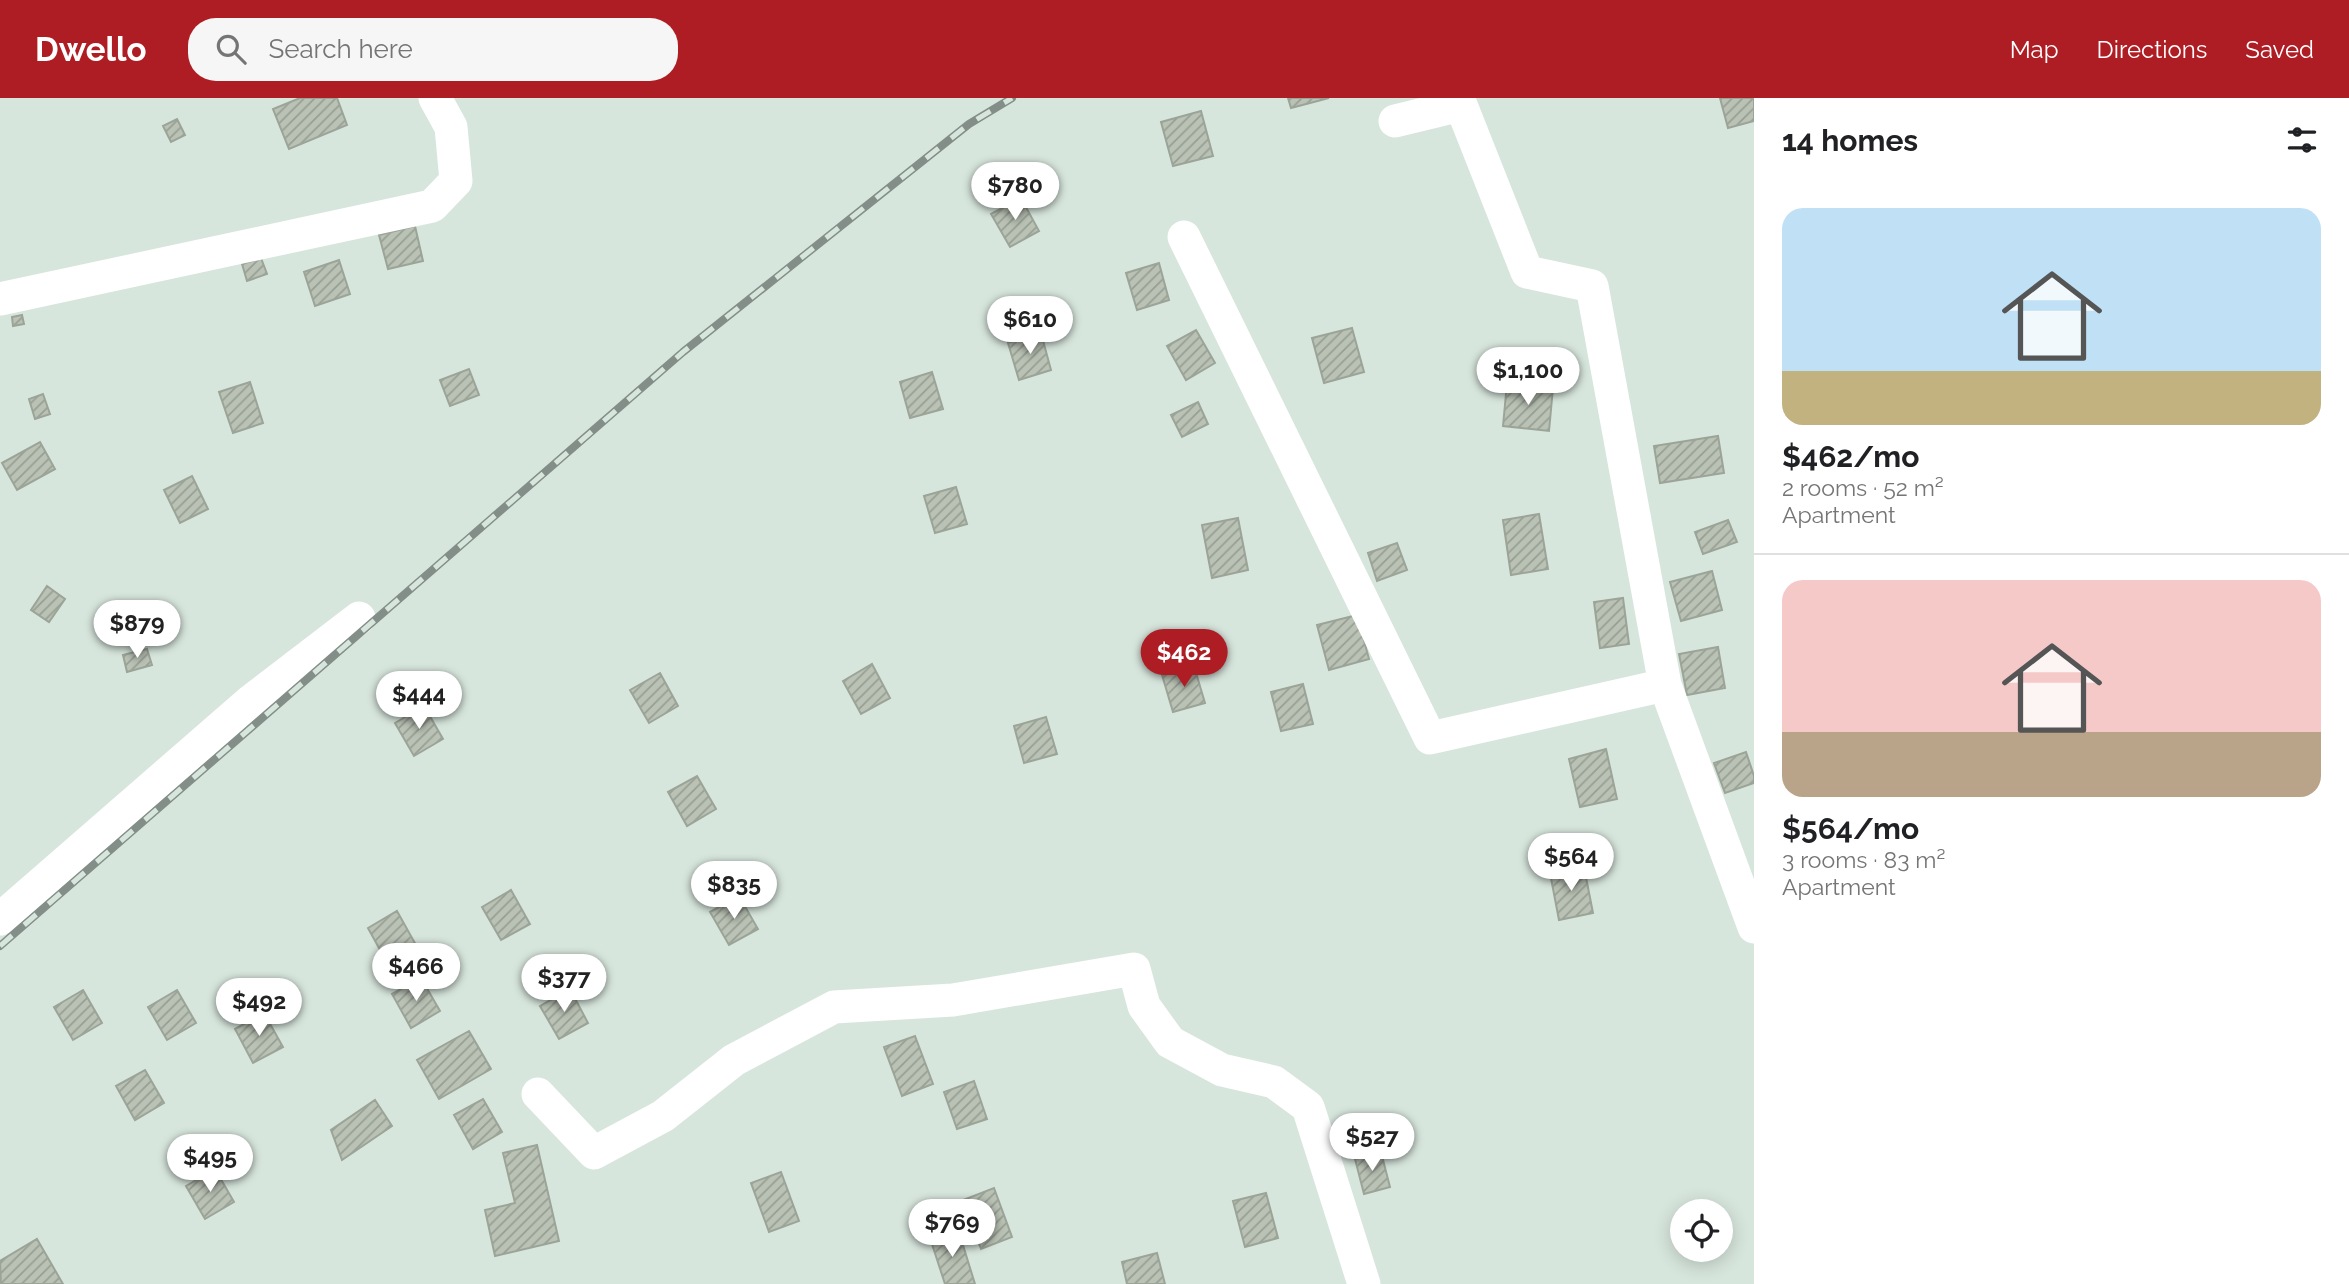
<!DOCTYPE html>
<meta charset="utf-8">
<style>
body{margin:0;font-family:Raleway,sans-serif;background:#f6f6f6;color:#202124;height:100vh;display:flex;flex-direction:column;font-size:26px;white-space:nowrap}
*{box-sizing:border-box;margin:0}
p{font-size:23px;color:#757577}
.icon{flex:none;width:38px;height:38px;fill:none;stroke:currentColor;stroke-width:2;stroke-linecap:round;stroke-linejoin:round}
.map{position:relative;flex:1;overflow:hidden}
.drawer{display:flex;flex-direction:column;background:#fff;width:595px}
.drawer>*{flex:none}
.controls{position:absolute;left:1670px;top:1101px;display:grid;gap:14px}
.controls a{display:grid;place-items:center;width:63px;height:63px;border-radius:50%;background:#fff;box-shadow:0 4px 18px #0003;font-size:35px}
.price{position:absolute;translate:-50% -60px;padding:0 16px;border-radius:24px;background:#fff;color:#222;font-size:23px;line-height:46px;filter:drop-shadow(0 2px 4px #0008)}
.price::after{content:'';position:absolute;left:50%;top:42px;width:21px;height:16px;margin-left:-10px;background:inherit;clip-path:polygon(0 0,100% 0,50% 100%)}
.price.active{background:#af1d24;color:#fff}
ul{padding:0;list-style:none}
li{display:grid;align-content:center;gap:14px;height:371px;padding:0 28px}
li+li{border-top:2px solid #e0e0e0}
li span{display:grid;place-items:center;height:217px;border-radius:21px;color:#555}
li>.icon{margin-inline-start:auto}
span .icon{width:126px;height:126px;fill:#fffc;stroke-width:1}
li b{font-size:30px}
h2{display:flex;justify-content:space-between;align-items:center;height:84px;padding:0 28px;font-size:30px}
header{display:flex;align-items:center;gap:42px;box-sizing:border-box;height:98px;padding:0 35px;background:#af1d24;color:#fff}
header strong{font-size:33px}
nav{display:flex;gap:38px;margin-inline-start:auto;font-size:24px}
.search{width:490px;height:63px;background:#f6f6f6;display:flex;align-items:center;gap:18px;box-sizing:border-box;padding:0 24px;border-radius:28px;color:#757577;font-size:26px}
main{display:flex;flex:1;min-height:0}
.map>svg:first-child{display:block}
</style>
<header>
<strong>Dwello</strong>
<div class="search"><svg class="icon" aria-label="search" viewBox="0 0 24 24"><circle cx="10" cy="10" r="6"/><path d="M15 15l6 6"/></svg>Search here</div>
<nav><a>Map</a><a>Directions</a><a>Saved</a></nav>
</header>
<main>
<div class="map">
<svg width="1754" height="1186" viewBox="0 0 1754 1186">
<defs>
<pattern id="building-hatch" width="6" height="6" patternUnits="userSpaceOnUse" patternTransform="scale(1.75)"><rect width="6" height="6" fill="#bac2b5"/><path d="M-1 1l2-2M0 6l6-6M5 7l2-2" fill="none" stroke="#979e93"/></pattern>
</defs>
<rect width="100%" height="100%" fill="#d7e6dd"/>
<path fill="url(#building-hatch)" stroke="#9ca498" stroke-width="2" d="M300,0H337L347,27L289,51L273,11Z
M1288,0H1329L1291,10Z
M1720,0H1754V23L1728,30Z
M1201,13L1213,58L1173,68L1161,24Z
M177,21L185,37L171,44L163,28Z
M1021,100L1039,133L1010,149L991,116Z
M415,128L423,163L388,171L379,137Z
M261,160L267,176L247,183L242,166Z
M339,162L350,196L315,208L304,174Z
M1159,165L1169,202L1137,212L1126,175Z
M22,217L24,226L13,228L12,219Z
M1352,230L1364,274L1324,285L1312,240Z
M1196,232L1215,265L1186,282L1167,248Z
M1041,235L1051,272L1019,282L1008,245Z
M469,271L479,297L450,308L440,282Z
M932,274L943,311L910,320L900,284Z
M250,284L263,325L233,335L219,294Z
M1507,285L1553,290L1549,333L1503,328Z
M43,296L50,316L35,321L29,301Z
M1198,304L1208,326L1182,339L1171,317Z
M1718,338L1724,375L1660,385L1654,348Z
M40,344L55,371L17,392L2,365Z
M192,378L208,411L180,425L164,392Z
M956,389L967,426L935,435L924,398Z
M1539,416L1548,471L1511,477L1503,422Z
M1238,420L1248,472L1212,480L1202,427Z
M1728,422L1737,444L1703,456L1695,434Z
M1397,445L1407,472L1377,483L1368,455Z
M1712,473L1722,512L1681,523L1670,484Z
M47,488L65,501L49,524L31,512Z
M1623,500L1629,546L1600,550L1594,504Z
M1357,517L1369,561L1329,572L1317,527Z
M1718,549L1725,590L1687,597L1679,556Z
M147,551L152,567L127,574L123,557Z
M872,566L890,600L861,616L843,583Z
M1194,568L1205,605L1173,614L1162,577Z
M660,575L678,608L649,625L630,592Z
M1303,586L1313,626L1281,633L1271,594Z
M424,608L443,641L414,658L395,625Z
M1046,619L1057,656L1024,665L1014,628Z
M1606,651L1617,701L1580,709L1569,661Z
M1746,654L1754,678V685L1725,695L1714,665Z
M697,678L716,711L687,728L668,694Z
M1584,769L1593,815L1559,822L1550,775Z
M511,792L530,826L501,842L482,809Z
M739,798L758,831L729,847L710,814Z
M397,813L416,847L386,863L368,830Z
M421,880L440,913L411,930L392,896Z
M570,891L588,925L559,941L540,908Z
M83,892L102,925L73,942L54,909Z
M177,892L196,925L167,942L148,909Z
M264,915L283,949L253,965L235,931Z
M469,933L491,971L439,1001L417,962Z
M915,938L933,986L902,998L884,949Z
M145,972L164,1005L135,1022L116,988Z
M974,983L987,1021L957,1031L944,994Z
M483,1001L502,1034L473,1051L454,1017Z
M375,1002L392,1028L342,1062L331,1032Z
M537,1047L559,1143L495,1158L485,1112L515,1105L503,1055Z
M1381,1054L1390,1089L1364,1096L1355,1061Z
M215,1071L234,1104L205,1121L186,1088Z
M781,1074L799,1123L769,1134L751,1085Z
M994,1090L1012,1139L981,1151L963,1102Z
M1266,1095L1278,1140L1245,1149L1233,1103Z
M958,1131L975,1186H945L930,1140Z
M37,1141L63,1186H1L0,1163Z
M1157,1155L1165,1186H1127L1122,1164Z"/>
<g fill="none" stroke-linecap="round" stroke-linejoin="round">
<path stroke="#fff" stroke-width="33" d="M1395,23L1461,7L1527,174L1592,188L1665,587L1754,829
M1184,139L1430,640L1665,587
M0,201L432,108L456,83L451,29L435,0
M0,821L252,602L359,520
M538,996L594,1055L663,1018L734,962L834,909L953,902L1134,871L1144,908L1170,944L1222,972L1274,984L1308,1009L1364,1186"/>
<defs>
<path id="rail" d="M0,848L683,254L969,26L1012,0"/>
</defs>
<use href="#rail" stroke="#838e88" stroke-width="8"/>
<use href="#rail" stroke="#d7e6dd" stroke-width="5" stroke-dasharray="16" stroke-linecap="butt"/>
</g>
</svg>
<div class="controls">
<a><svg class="icon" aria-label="locate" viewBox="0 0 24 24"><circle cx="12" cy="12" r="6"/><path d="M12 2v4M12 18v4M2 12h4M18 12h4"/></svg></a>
</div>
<b class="price" style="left:1015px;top:124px">$780</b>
<b class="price" style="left:1030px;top:258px">$610</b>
<b class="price" style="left:1528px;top:309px">$1,100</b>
<b class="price" style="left:137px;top:562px">$879</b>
<b class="price active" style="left:1184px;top:591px">$462</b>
<b class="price" style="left:419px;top:633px">$444</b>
<b class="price" style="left:1571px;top:795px">$564</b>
<b class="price" style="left:734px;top:823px">$835</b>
<b class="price" style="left:416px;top:905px">$466</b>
<b class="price" style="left:564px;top:916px">$377</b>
<b class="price" style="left:259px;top:940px">$492</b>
<b class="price" style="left:1372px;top:1075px">$527</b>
<b class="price" style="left:210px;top:1096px">$495</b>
<b class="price" style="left:952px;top:1161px">$769</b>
</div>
<section class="drawer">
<h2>14 homes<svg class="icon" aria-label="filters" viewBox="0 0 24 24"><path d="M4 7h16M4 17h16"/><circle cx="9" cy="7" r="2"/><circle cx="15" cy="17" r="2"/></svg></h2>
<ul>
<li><span style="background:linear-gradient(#bfe0f5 75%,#c2b280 0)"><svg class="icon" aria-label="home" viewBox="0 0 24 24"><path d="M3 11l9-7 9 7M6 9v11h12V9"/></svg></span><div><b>$462/mo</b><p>2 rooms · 52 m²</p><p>Apartment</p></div></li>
<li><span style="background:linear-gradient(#f6c9c9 70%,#b9a48a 0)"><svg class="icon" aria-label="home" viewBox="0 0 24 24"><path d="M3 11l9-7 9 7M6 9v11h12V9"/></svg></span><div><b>$564/mo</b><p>3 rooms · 83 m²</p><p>Apartment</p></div></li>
</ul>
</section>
</main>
